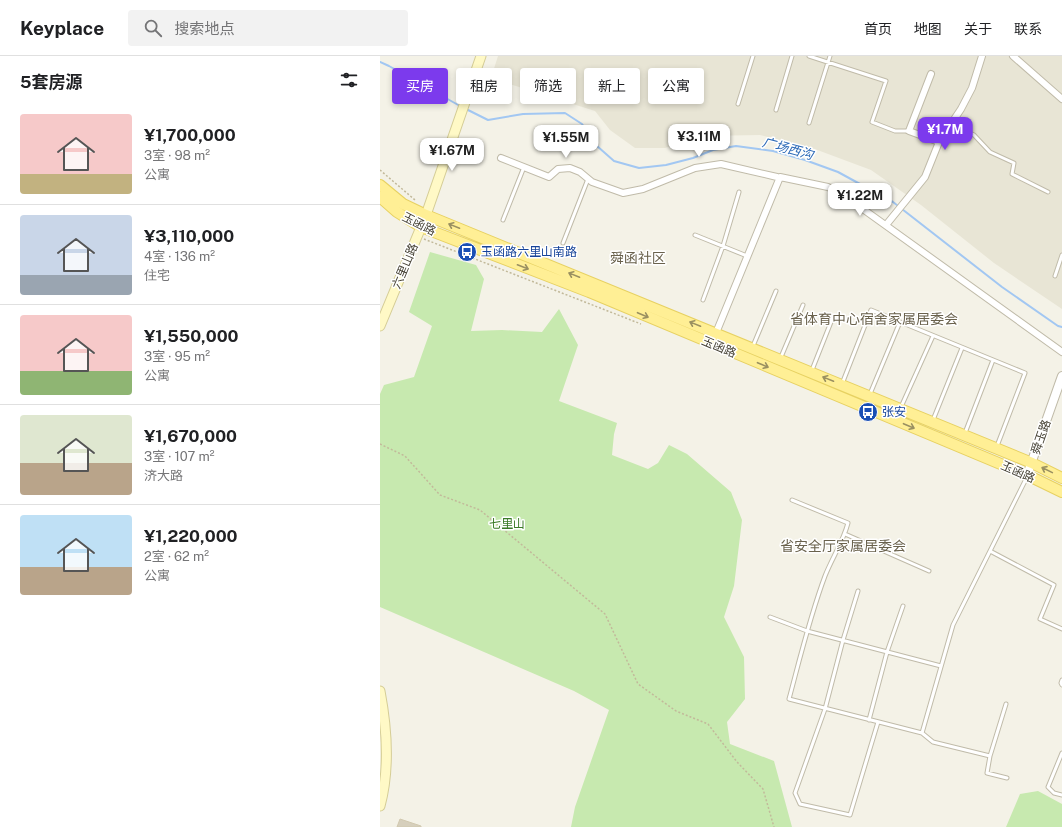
<!DOCTYPE html>
<html lang="zh">
<meta charset="utf-8">
<style>
body{margin:0;font-family:"Public Sans","Noto Sans SC",sans-serif;background:#f2f2f2;color:#202124;height:100vh;display:flex;flex-direction:column;font-size:15px;white-space:nowrap}
*{box-sizing:border-box;margin:0}
p{font-size:13px;color:#757577}
.icon{flex:none;width:22px;height:22px;fill:none;stroke:currentColor;stroke-width:2;stroke-linecap:round;stroke-linejoin:round}
.map{position:relative;flex:1;overflow:hidden}
.drawer{display:flex;flex-direction:column;background:#fff;width:380px}
.drawer>*{flex:none}
.banner{position:absolute;left:12px;top:12px;width:380px;height:36px;display:flex;gap:8px}
.price{position:absolute;translate:-50% -34px;padding:0 9px;border-radius:8px;background:#fff;color:#222;font-size:13px;line-height:26px;filter:drop-shadow(0 1px 2px #0008)}
.price::after{content:'';position:absolute;left:50%;top:24px;width:12px;height:9px;margin-left:-6px;background:inherit;clip-path:polygon(0 0,100% 0,50% 100%)}
.price.on{background:#7c3aed;color:#fff}
ul{padding:0;list-style:none}
li{display:flex;align-items:center;gap:12px;height:100px;padding:0 20px}
li+li{border-top:1px solid #e0e0e0}
li span{display:grid;place-items:center;flex:none;width:112px;height:80px;border-radius:4px;color:#555}
li>.icon{margin-inline-start:auto}
span .icon{width:48px;height:48px;fill:#fffc;stroke-width:1}
li b{font-size:17px}
h2{display:flex;justify-content:space-between;align-items:center;height:48px;padding:0 20px;font-size:17px}
.tag{padding:0 14px;border-radius:4px;background:#fff;box-shadow:0 2px 6px #0003;font-size:14px;line-height:36px}
.tag.on{background:#7c3aed;color:#fff}
header{display:flex;align-items:center;gap:24px;box-sizing:border-box;height:56px;padding:0 20px;background:#fff;border-bottom:1px solid #e0e0e0}
header strong{font-size:19px}
nav{display:flex;gap:22px;margin-inline-start:auto;font-size:14px}
.search{width:280px;height:36px;background:#f2f2f2;display:flex;align-items:center;gap:10px;box-sizing:border-box;padding:0 14px;border-radius:4px;color:#757577;font-size:15px}
main{display:flex;flex:1;min-height:0}
.map>svg:first-child{display:block}
</style>
<header>
<strong>Keyplace</strong>
<div class="search"><svg class="icon" aria-label="search" viewBox="0 0 24 24"><circle cx="10" cy="10" r="6"/><path d="M15 15l6 6"/></svg>搜索地点</div>
<nav><a>首页</a><a>地图</a><a>关于</a><a>联系</a></nav>
</header>
<main>
<section class="drawer">
<h2>5套房源<svg class="icon" aria-label="filters" viewBox="0 0 24 24"><path d="M4 7h16M4 17h16"/><circle cx="9" cy="7" r="2"/><circle cx="15" cy="17" r="2"/></svg></h2>
<ul>
<li><span style="background:linear-gradient(#f6c9c9 75%,#c2b280 0)"><svg class="icon" aria-label="home" viewBox="0 0 24 24"><path d="M3 11l9-7 9 7M6 9v11h12V9"/></svg></span><div><b>¥1,700,000</b><p>3室 · 98 m²</p><p>公寓</p></div></li>
<li><span style="background:linear-gradient(#c9d6e8 75%,#9aa5b1 0)"><svg class="icon" aria-label="home" viewBox="0 0 24 24"><path d="M3 11l9-7 9 7M6 9v11h12V9"/></svg></span><div><b>¥3,110,000</b><p>4室 · 136 m²</p><p>住宅</p></div></li>
<li><span style="background:linear-gradient(#f6c9c9 70%,#8fb573 0)"><svg class="icon" aria-label="home" viewBox="0 0 24 24"><path d="M3 11l9-7 9 7M6 9v11h12V9"/></svg></span><div><b>¥1,550,000</b><p>3室 · 95 m²</p><p>公寓</p></div></li>
<li><span style="background:linear-gradient(#dfe7d0 60%,#b9a48a 0)"><svg class="icon" aria-label="home" viewBox="0 0 24 24"><path d="M3 11l9-7 9 7M6 9v11h12V9"/></svg></span><div><b>¥1,670,000</b><p>3室 · 107 m²</p><p>济大路</p></div></li>
<li><span style="background:linear-gradient(#bfe0f5 65%,#b9a48a 0)"><svg class="icon" aria-label="home" viewBox="0 0 24 24"><path d="M3 11l9-7 9 7M6 9v11h12V9"/></svg></span><div><b>¥1,220,000</b><p>2室 · 62 m²</p><p>公寓</p></div></li>
</ul>
</section>
<div class="map">
<svg width="682" height="771" viewBox="0 0 682 771">
<rect width="100%" height="100%" fill="#f4f2e7"/>
<path fill="#e8e5d5" d="M118,0H682V253L614,207L541,149L491,114L432,92L380,79L323,80L285,92H255L230,74L215,55L111,22Z"/>
<path fill="#c7e9af" d="M50,196L96,209L104,223L91,275L122,274L162,276L179,253L198,289L179,345L237,367L234,378L232,399L268,413L278,407L289,389L307,398L351,436L362,464L354,530L344,561L364,601L365,643L347,666L350,688L394,705L412,771H191L195,751L229,654L194,635L0,551V338L4,329L34,321L52,270L29,256Z
M658,735L682,748V771H626L640,738Z"/>
<g fill="none" stroke-linecap="round" stroke-linejoin="round">
<path stroke="#a2c7f2" stroke-width="2" d="M0,6L9,10L80,50
M86,53L108,64L143,58L185,57L202,68L217,90L234,105L259,112L286,109L313,102L333,94L356,90L393,95L425,104L458,116L513,146L622,231L678,270L682,271"/>
</g>
<path fill="#d6cfbc" stroke="#d1c8af" d="M20,763L41,770V771H17Z"/>
<g fill="none" stroke-linecap="round" stroke-linejoin="round">
<defs>
<path id="service" d="M429,0L506,25L492,66L515,75H529
M358,48L373,0
M396,54L412,0
M429,67L450,0
M571,69L594,79L610,96L634,107L632,118L668,136
M123,164L144,111
M315,179L367,200
M183,187L208,123
M675,220L682,199
M323,244L343,190L359,136
M373,290L396,235
M401,301L423,249
M432,314L453,261
M462,328L491,254L645,317L617,390
M490,338L520,266
M521,351L553,280
M553,364L582,292
M585,377L613,304
M412,444L468,467C463,486 452,502 445,520C430,560 420,602 409,643L542,677L573,569L647,421
M465,478L549,515
M610,495L674,529L660,563L682,573
M478,535L463,584L445,653L415,737L420,748L470,759L498,666
M390,561L427,575L561,610
M682,624L681,627L682,629
M489,664L507,596L523,550
M542,677L553,686L610,700L626,648
M682,697L668,731L674,737L682,739
M610,700L607,717L627,722"/>
<path id="minor" d="M633,0L682,43
M559,86L581,53L592,32L602,0
M121,102L169,121L178,113L190,112L200,116L212,126L243,137L263,133L315,112L341,108L397,121
M506,169L545,121L559,86L529,75L551,18
M336,277L400,121L448,131L469,143L682,296"/>
<path id="tertiary" d="M647,419L682,320"/>
<path id="secondary" d="M0,270L46,159L101,0
M0,635C7,672 10,713 0,750"/>
<path id="primary" d="M0,129L23,148L46,159L652,407L682,422
M0,141L17,156L41,171L209,236L647,419L682,436"/>
</defs>
<use href="#service" stroke="#c0bba9" stroke-width="5"/>
<use href="#minor" stroke="#c0bba9" stroke-width="8"/>
<use href="#tertiary" stroke="#c0bba9" stroke-width="10"/>
<use href="#secondary" stroke="#d5cd96" stroke-width="11"/>
<use href="#primary" stroke="#e7d162" stroke-width="12"/>
<path stroke="#c2b99a" stroke-width="1.5" stroke-dasharray="2 2" stroke-linecap="butt" d="M0,114L35,144
M44,183L261,268
M0,388L25,400L60,439L100,454L225,558L258,628L296,655L328,668L357,706L383,733L394,771"/>
<use href="#service" stroke="#fff" stroke-width="3"/>
<use href="#minor" stroke="#fff" stroke-width="6"/>
<use href="#tertiary" stroke="#fff" stroke-width="8"/>
<use href="#secondary" stroke="#fff9c6" stroke-width="9"/>
<use href="#primary" stroke="#ffef95" stroke-width="10"/>
</g>
<defs><path id="oneway-shaft" d="M-6 0H5M1.5-3L5.5 0L1.5 3" fill="none" stroke-width="1.6" stroke-linecap="round" stroke-linejoin="round"/></defs>
<g stroke="#9a9061">
<use href="#oneway-shaft" transform="translate(74 170) rotate(-158)"/>
<use href="#oneway-shaft" transform="translate(143 211) rotate(21)"/>
<use href="#oneway-shaft" transform="translate(194 219) rotate(-158)"/>
<use href="#oneway-shaft" transform="translate(263 259) rotate(23)"/>
<use href="#oneway-shaft" transform="translate(315 268) rotate(-158)"/>
<use href="#oneway-shaft" transform="translate(383 309) rotate(23)"/>
<use href="#oneway-shaft" transform="translate(448 323) rotate(-158)"/>
<use href="#oneway-shaft" transform="translate(529 370) rotate(23)"/>
<use href="#oneway-shaft" transform="translate(667 414) rotate(-154)"/>
</g>
<defs>
<symbol id="bus-disc" viewBox="-11 -11 22 22"><circle r="9.5" fill="#1a4fb4" stroke="#fff"/><path d="M-5-6H5V4H4V6H2V4H-2V6H-4V4H-5ZM-3.5-4V0h7V-4ZM-3.5 1.2v1.5H-2V1.2ZM2 1.2v1.5H3.5V1.2Z" fill="#fff"/></symbol>
</defs>
<g fill-rule="evenodd">
<use href="#bus-disc" x="76" y="185" width="22" height="22"/>
<use href="#bus-disc" x="477" y="345" width="22" height="22"/>
</g>
<g text-anchor="middle" stroke-width="3" stroke-linejoin="round" paint-order="stroke">
<g font-size="12" fill="#474336" stroke="#fff">
<text transform="translate(39 168) rotate(27)" y="4">玉函路</text>
<text transform="translate(25 210) rotate(-67)" y="4">六里山路</text>
<text transform="translate(339 291) rotate(23)" y="4">玉函路</text>
<text transform="translate(661 381) rotate(-71)" y="4">舜玉路</text>
<text transform="translate(638 416) rotate(24)" y="4">玉函路</text>
</g>
<g font-size="12" fill="#164399" stroke="#fff" text-anchor="start">
<text x="101" y="200">玉函路六里山南路</text>
<text x="502" y="360">张安</text>
</g>
<g font-size="12" fill="#3b7b27" stroke="#fff">
<text x="127" y="472">七里山</text>
</g>
<g font-size="13" font-style="italic" fill="#2b69b7" stroke="#fff">
<text transform="translate(408 92) rotate(15)" y="5">广场西沟</text>
</g>
<g font-size="14" fill="#6a624d" stroke="#fff">
<text x="258" y="207">舜函社区</text>
<text x="494" y="268">省体育中心宿舍家属居委会</text>
<text x="463" y="495">省安全厅家属居委会</text>
</g>
</g>
</svg>
<b class="price on" style="left:565px;top:95px">¥1.7M</b>
<b class="price" style="left:319px;top:102px">¥3.11M</b>
<b class="price" style="left:186px;top:103px">¥1.55M</b>
<b class="price" style="left:72px;top:116px">¥1.67M</b>
<b class="price" style="left:480px;top:161px">¥1.22M</b>
<div class="banner">
<a class="tag on">买房</a>
<a class="tag">租房</a>
<a class="tag">筛选</a>
<a class="tag">新上</a>
<a class="tag">公寓</a>
</div>
</div>
</main>
